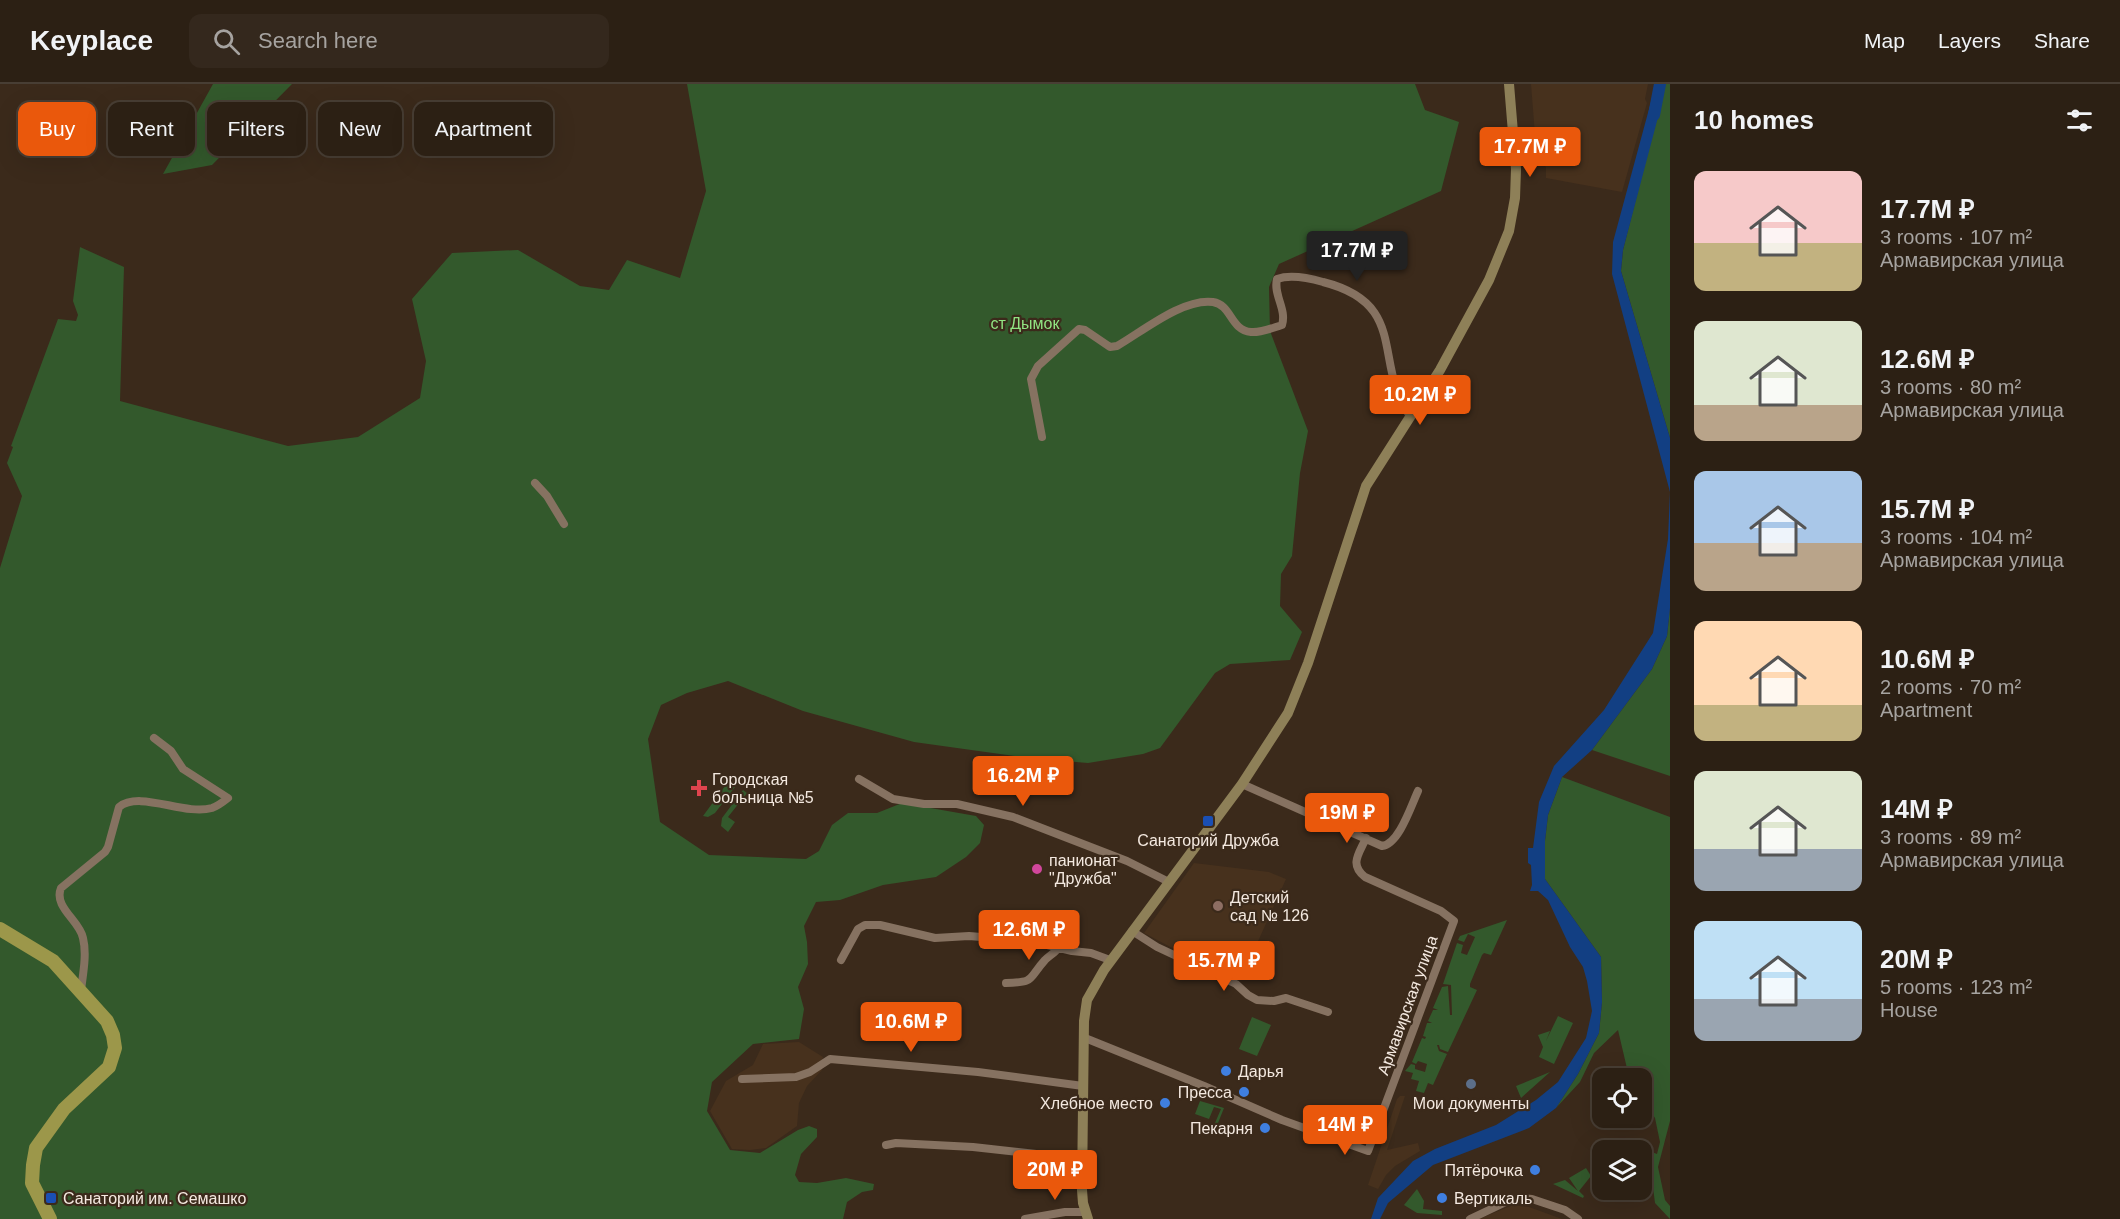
<!DOCTYPE html>
<meta charset="utf-8">
<style>
body{margin:0;font-family:Helvetica,sans-serif;background:#34281d;color:#f1f3f6;height:100vh;display:flex;flex-direction:column;font-size:22px;white-space:nowrap}
*{box-sizing:border-box;margin:0}
p{font-size:20px;color:#a6a3a0}
.icon{flex:none;width:33px;height:33px;fill:none;stroke:currentColor;stroke-width:2;stroke-linecap:round;stroke-linejoin:round}
.map{position:relative;flex:1;overflow:hidden}
.side{display:flex;flex-direction:column;background:#2c2014;width:450px}
.side>*{flex:none}
.top-card{position:absolute;left:18px;top:18px;width:570px;height:54px;display:flex;gap:12px}
.tools{position:absolute;left:1592px;top:984px;display:grid;gap:12px}
.tools a{display:grid;place-items:center;width:60px;height:60px;border-radius:12px;background:#2c2014;box-shadow:0 6px 24px #0002,0 0 0 2px #483e34;font-size:30px}
.price{position:absolute;translate:-50% -51px;padding:0 14px;border-radius:6px;background:#ea580c;color:#fff;font-size:20px;line-height:39px;filter:drop-shadow(0 2px 3px #0008)}
.price::after{content:'';position:absolute;left:50%;top:36px;width:18px;height:14px;margin-left:-9px;background:inherit;clip-path:polygon(0 0,100% 0,50% 100%)}
.price.active{background:#222;color:#fff}
ul{padding:0;list-style:none}
li{display:flex;align-items:center;gap:18px;height:150px;padding:0 24px}
li span{display:grid;place-items:center;flex:none;width:168px;height:120px;border-radius:12px;color:#555}
li>.icon{margin-inline-start:auto}
span .icon{width:72px;height:72px;fill:#fffc;stroke-width:1}
li b{font-size:26px}
h2{display:flex;justify-content:space-between;align-items:center;height:72px;padding:0 24px;font-size:26px}
.pill{padding:0 21px;border-radius:12px;background:#2c2014;box-shadow:0 6px 24px #0002,0 0 0 2px #483e34;font-size:21px;line-height:54px}
.pill.active{background:#ea580c;color:#fff}
header{display:flex;align-items:center;gap:36px;box-sizing:border-box;height:84px;padding:0 30px;background:#2c2014;border-bottom:2px solid #483e34}
header strong{font-size:28px}
nav{display:flex;gap:33px;margin-inline-start:auto;font-size:21px}
.search{width:420px;height:54px;background:#34281d;display:flex;align-items:center;gap:15px;box-sizing:border-box;padding:0 21px;border-radius:12px;color:#a6a3a0;font-size:22px}
main{display:flex;flex:1;min-height:0}
.map>svg:first-child{display:block}
</style>
<header>
<strong>Keyplace</strong>
<div class="search"><svg class="icon" aria-label="search" viewBox="0 0 24 24"><circle cx="10" cy="10" r="6"/><path d="M15 15l6 6"/></svg>Search here</div>
<nav><a>Map</a><a>Layers</a><a>Share</a></nav>
</header>
<main>
<div class="map">
<svg width="1670" height="1135" viewBox="0 0 1670 1135">
<rect width="100%" height="100%" fill="#3b2a1b"/>
<path fill="#47311d" d="M1531,0H1648L1645,15L1647,19L1622,108L1546,94V83L1537,76Z
M1194,779L1269,788L1286,795L1246,884L1237,893L1180,868L1144,849Z
M799,958L823,973L822,986L807,1002L799,1019L797,1042L766,1064L750,1066L732,1065L710,1027L726,997L753,981L763,960Z
M1400,1012H1405L1387,1066L1418,1059L1420,1067L1395,1082L1386,1091L1378,1105L1368,1101L1397,1015Z
M1513,1121L1529,1123L1562,1135H1479Z"/>
<path fill="#33592c" d="M213,0H292L212,81L163,90Z
M687,0H1415L1425,26L1459,38L1441,107L1279,180L1269,203L1270,247L1308,347L1300,389L1292,472L1281,490L1280,522L1302,548L1290,576L1230,580L1215,589L1160,664L1143,670L1088,679L1028,674L914,658L803,627L728,597L687,609L661,621L648,655L660,738L709,771L806,775L819,767L832,741L848,729H877L902,719L976,732L984,741L980,759L966,773L936,793L883,801L840,816L816,818L804,842L807,858L808,880L798,903L804,925L799,955L753,960L712,998L707,1027L730,1066L760,1069L798,1046L809,1042L817,1045V1053L801,1070L795,1091L799,1098L817,1099L846,1094L874,1100L873,1106L862,1108L847,1118L843,1135H0V484L22,412L7,379L13,363L11,362L58,235L76,237L78,231L73,217L80,163L124,183L120,317L288,362L358,353L420,314L426,277L412,215L452,169L518,166L580,202L609,206L627,176L680,194L706,107Z
M1665,0H1670V354L1621,187L1623,166Z
M1670,524V692L1592,666L1652,585L1667,552Z
M1562,693L1670,733V1037L1658,1083L1665,1116L1670,1122V1135L1655,1119L1651,1088L1641,1079V1066H1635L1638,1063L1657,1070L1660,1058L1655,1034L1641,1012V994L1629,993L1618,946L1594,969L1580,998L1556,1024L1578,990L1599,949L1602,918L1601,873L1545,795V757L1548,731Z
M728,698L735,703L715,729L708,733L703,732Z
M743,706L747,709L728,733L735,738L728,748L721,742L722,734Z
M1507,836L1491,871L1484,869L1482,871L1470,900V903L1477,906L1448,968L1440,965L1439,961H1437L1439,967L1447,970L1433,1001L1428,999L1424,1009L1416,1007L1419,997L1411,995L1413,989L1405,987L1411,980L1415,981V985L1425,988L1427,980L1418,977L1416,980L1412,978L1422,954L1425,955L1426,953L1423,952L1427,939H1432L1428,937L1433,926H1438L1433,924L1442,903L1448,902L1450,931H1452L1451,901L1443,900L1457,859L1463,861L1461,869L1467,871L1475,853L1468,850L1464,858L1458,856L1460,852Z
M1558,932L1573,939L1554,980L1539,973L1543,963L1538,951L1550,947L1546,957Z
M1252,933L1271,941L1257,972L1239,965Z
M1550,988L1521,1014L1516,1002Z
M1200,1017L1224,1024L1218,1039H1215L1221,1025L1214,1023L1209,1035L1195,1030Z
M1586,1084L1591,1092L1579,1107L1584,1112L1583,1114L1553,1100L1565,1096L1578,1107L1569,1094Z
M1417,1105L1424,1117L1423,1125L1442,1127V1131L1417,1129L1404,1121Z"/>
<path fill="#123f83" d="M1652,14L1662,18L1623,166L1621,187L1670,354V524L1667,552L1652,585L1592,666L1562,693L1548,731L1545,757V795L1601,873L1602,918L1599,949L1578,990L1556,1024L1529,1044L1433,1081L1388,1119L1380,1135H1371L1378,1114L1413,1077L1435,1065L1496,1041L1536,1016L1558,998L1586,954L1592,927L1587,897L1583,883L1570,863L1548,816L1538,807H1530L1532,801L1531,781L1528,779V764H1533L1539,718L1554,682L1604,626L1653,549L1668,455L1670,408L1612,190L1613,158Z"/>
<g fill="none" stroke-linecap="round" stroke-linejoin="round">
<path stroke="#123f83" stroke-width="12" d="M1654,31L1660,0"/>
<path stroke="#867261" stroke-width="8" d="M1042,353L1031,295L1038,282L1079,245L1085,246L1110,263L1117,262C1143,247 1183,214 1213,218C1232,221 1230,246 1251,248C1261,249 1272,244 1282,241C1287,225 1273,211 1277,195C1291,190 1309,194 1323,198C1410,220 1372,279 1410,332
M535,399L547,412L564,440
M859,695L893,715L924,720H957L1013,733L1127,777L1169,798
M1242,700L1382,762C1399,760 1411,722 1418,707
M1132,847L1157,863L1236,900L1248,911L1257,916L1274,917L1286,914L1328,928
M841,876L858,845L865,841H880L935,854L969,852L1031,857L1072,867L1091,869L1110,876
M1006,899C1036,898 1027,896 1045,876C1050,871 1055,869 1059,863
M81,906C83,890 87,870 83,854C80,837 53,823 61,804L105,768L108,763L119,723C140,706 184,732 212,724C218,722 223,718 228,714L183,685L171,667L154,654
M1085,954L1204,1002L1282,1036L1368,1067L1454,837L1441,827L1365,793C1349,780 1359,770 1366,754
M742,995L796,993L810,988L830,975L978,988L1083,1002
M886,1061L896,1059L973,1063L1082,1075
M1025,1135L1065,1128H1086
M1470,1135L1508,1117L1520,1114L1532,1115L1565,1126L1578,1135"/>
<path stroke="#8e8058" stroke-width="10" d="M1088,1135L1083,1119L1082,1106L1084,937L1087,916L1104,886L1242,700L1288,629L1308,579L1366,402L1440,286L1489,196L1509,147L1515,114L1516,85L1509,0"/>
<path stroke="#9c974a" stroke-width="14" d="M0,845L53,877L107,937L113,951L115,964L109,983L64,1025L36,1064L33,1081L32,1099L50,1135"/>
</g>
<path fill="#e0444e" stroke="#3b2a1b" stroke-width="2" d="M696 695h6v6h6v6h-6v6h-6v-6h-6v-6h6z"/>
<g fill="#1a4fb4" stroke="#3b2a1b" stroke-width="2">
<rect x="1202" y="731" width="12" height="12" rx="3"/>
<rect x="45" y="1108" width="12" height="12" rx="3"/>
</g>
<circle fill="#d1479c" stroke="#3b2a1b" stroke-width="2" cx="1037" cy="785" r="6"/>
<circle fill="#8d6e63" stroke="#3b2a1b" stroke-width="2" cx="1218" cy="822" r="6"/>
<g fill="#3f7fe0" stroke="#3b2a1b" stroke-width="2">
<circle cx="1226" cy="987" r="6"/>
<circle cx="1244" cy="1008" r="6"/>
<circle cx="1165" cy="1019" r="6"/>
<circle cx="1265" cy="1044" r="6"/>
<circle cx="1535" cy="1086" r="6"/>
<circle cx="1442" cy="1114" r="6"/>
</g>
<circle fill="#5c6f8a" stroke="#3b2a1b" stroke-width="2" cx="1471" cy="1000" r="6"/>
<g text-anchor="middle" stroke-width="4.5" stroke-linejoin="round" paint-order="stroke">
<g font-size="16" fill="#91e482" stroke="#3b2a1b">
<text x="1025" y="245">ст Дымок</text>
</g>
<g font-size="16" fill="#f4e9e0" stroke="#3b2a1b" text-anchor="start">
<text x="712" y="701">Городская<tspan x="712" dy="18">больница №5</tspan></text>
<text x="1208" y="762" text-anchor="middle">Санаторий Дружба</text>
<text x="1049" y="782">панионат<tspan x="1049" dy="18">"Дружба"</tspan></text>
<text x="1230" y="819">Детский<tspan x="1230" dy="18">сад № 126</tspan></text>
<text x="1238" y="993">Дарья</text>
<text x="1232" y="1014" text-anchor="end">Пресса</text>
<text x="1153" y="1025" text-anchor="end">Хлебное место</text>
<text x="1471" y="1025" text-anchor="middle">Мои документы</text>
<text x="1253" y="1050" text-anchor="end">Пекарня</text>
<text x="1523" y="1092" text-anchor="end">Пятёрочка</text>
<text x="63" y="1120">Санаторий им. Семашко</text>
<text x="1454" y="1120">Вертикаль</text>
</g>
<g font-size="16" fill="#f4e9e0" stroke="#3b2a1b">
<text transform="translate(1407 921) rotate(-70)" y="6">Армавирская улица</text>
</g>
</g>
</svg>
<div class="tools">
<a><svg class="icon" aria-label="locate" viewBox="0 0 24 24"><circle cx="12" cy="12" r="6"/><path d="M12 2v4M12 18v4M2 12h4M18 12h4"/></svg></a>
<a><svg class="icon" aria-label="layers" viewBox="0 0 24 24"><path d="M12 4l9 5-9 5-9-5zM3 14l9 5 9-5"/></svg></a>
</div>
<b class="price" style="left:1530px;top:94px">17.7M ₽</b>
<b class="price active" style="left:1357px;top:198px">17.7M ₽</b>
<b class="price" style="left:1420px;top:342px">10.2M ₽</b>
<b class="price" style="left:1023px;top:723px">16.2M ₽</b>
<b class="price" style="left:1347px;top:760px">19M ₽</b>
<b class="price" style="left:1029px;top:877px">12.6M ₽</b>
<b class="price" style="left:1224px;top:908px">15.7M ₽</b>
<b class="price" style="left:911px;top:969px">10.6M ₽</b>
<b class="price" style="left:1345px;top:1072px">14M ₽</b>
<b class="price" style="left:1055px;top:1117px">20M ₽</b>
<div class="top-card">
<a class="pill active">Buy</a>
<a class="pill">Rent</a>
<a class="pill">Filters</a>
<a class="pill">New</a>
<a class="pill">Apartment</a>
</div>
</div>
<section class="side">
<h2>10 homes<svg class="icon" aria-label="filters" viewBox="0 0 24 24"><path d="M4 7h16M4 17h16"/><circle cx="9" cy="7" r="2"/><circle cx="15" cy="17" r="2"/></svg></h2>
<ul>
<li><span style="background:linear-gradient(#f6c9c9 60%,#c2b280 0)"><svg class="icon" aria-label="home" viewBox="0 0 24 24"><path d="M3 11l9-7 9 7M6 9v11h12V9"/></svg></span><div><b>17.7M ₽</b><p>3 rooms · 107 m²</p><p>Армавирская улица</p></div></li>
<li><span style="background:linear-gradient(#dfe7d0 70%,#b9a48a 0)"><svg class="icon" aria-label="home" viewBox="0 0 24 24"><path d="M3 11l9-7 9 7M6 9v11h12V9"/></svg></span><div><b>12.6M ₽</b><p>3 rooms · 80 m²</p><p>Армавирская улица</p></div></li>
<li><span style="background:linear-gradient(#a9c7e8 60%,#b9a48a 0)"><svg class="icon" aria-label="home" viewBox="0 0 24 24"><path d="M3 11l9-7 9 7M6 9v11h12V9"/></svg></span><div><b>15.7M ₽</b><p>3 rooms · 104 m²</p><p>Армавирская улица</p></div></li>
<li><span style="background:linear-gradient(#ffd9b3 70%,#c2b280 0)"><svg class="icon" aria-label="home" viewBox="0 0 24 24"><path d="M3 11l9-7 9 7M6 9v11h12V9"/></svg></span><div><b>10.6M ₽</b><p>2 rooms · 70 m²</p><p>Apartment</p></div></li>
<li><span style="background:linear-gradient(#dfe7d0 65%,#9aa5b1 0)"><svg class="icon" aria-label="home" viewBox="0 0 24 24"><path d="M3 11l9-7 9 7M6 9v11h12V9"/></svg></span><div><b>14M ₽</b><p>3 rooms · 89 m²</p><p>Армавирская улица</p></div></li>
<li><span style="background:linear-gradient(#bfe0f5 65%,#9aa5b1 0)"><svg class="icon" aria-label="home" viewBox="0 0 24 24"><path d="M3 11l9-7 9 7M6 9v11h12V9"/></svg></span><div><b>20M ₽</b><p>5 rooms · 123 m²</p><p>House</p></div></li>
</ul>
</section>
</main>
